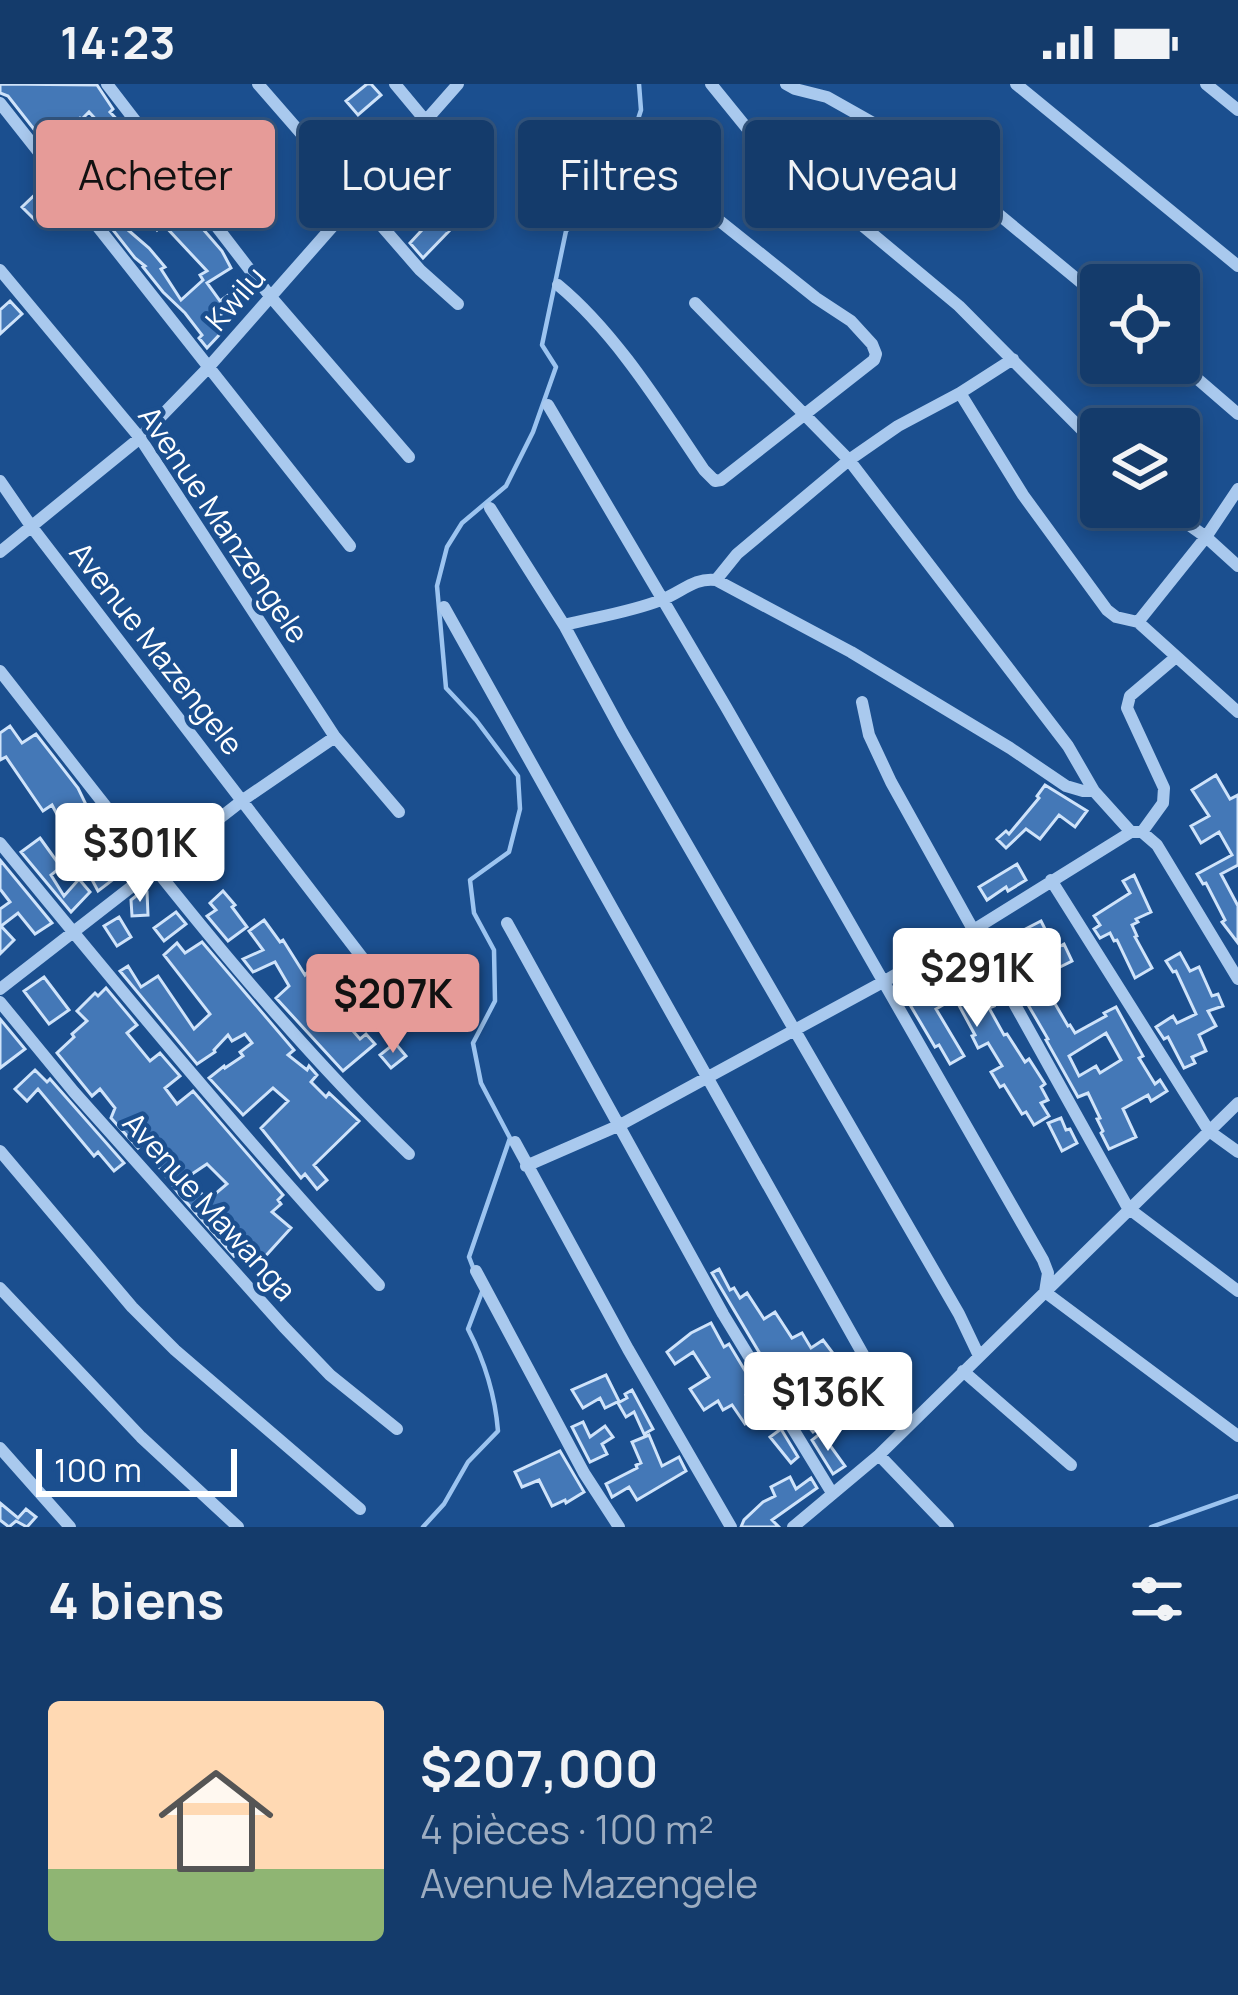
<!DOCTYPE html>
<html lang="fr">
<meta charset="utf-8">
<style>
body{margin:0;font-family:Manrope,sans-serif;background:#214673;color:#f1f3f6;height:100vh;display:flex;flex-direction:column;font-size:45px;white-space:nowrap}
*{box-sizing:border-box;margin:0}
p{font-size:39px;color:#9dadc1}
.icon{flex:none;width:66px;height:66px;fill:none;stroke:currentColor;stroke-width:2;stroke-linecap:round;stroke-linejoin:round}
.map{position:relative;height:1443px;overflow:hidden}
.side{display:flex;flex-direction:column;background:#143b6b;flex:1}
.side>*{flex:none}
.top-card{position:absolute;left:36px;top:36px;width:1167px;height:108px;display:flex;gap:24px}
.fabs{position:absolute;left:1080px;top:180px;display:grid;gap:24px}
.fabs a{display:grid;place-items:center;width:120px;height:120px;border-radius:12px;background:#143b6b;box-shadow:0 6px 18px #0003,0 0 0 3px #33557e;font-size:60px}
.scale{position:absolute;left:36px;bottom:30px;width:201px;box-sizing:border-box;padding-left:12px;border:6px solid #fff;border-top:0;font-size:33px;line-height:42px;white-space:nowrap;color:#fff;-webkit-text-stroke:9px #1b4f8f;paint-order:stroke}
.price{position:absolute;translate:-50% -102px;padding:0 27px;border-radius:12px;background:#fff;color:#222;font-size:39px;line-height:78px;filter:drop-shadow(0 3px 6px #0008)}
.price::after{content:'';position:absolute;left:50%;top:72px;width:36px;height:27px;margin-left:-18px;background:inherit;clip-path:polygon(0 0,100% 0,50% 100%)}
.price.active{background:#e69b98;color:#111}
ul{padding:0;list-style:none}
li{display:flex;align-items:center;gap:36px;height:300px;padding:0 48px}
li+li{border-top:3px solid #33557e}
li span{display:grid;place-items:center;flex:none;width:336px;height:240px;border-radius:12px;color:#555}
li>.icon{margin-inline-start:auto}
span .icon{width:144px;height:144px;fill:#fffc;stroke-width:1}
li b{font-size:51px}
h2{display:flex;justify-content:space-between;align-items:center;height:144px;padding:0 48px;font-size:51px}
.pill{padding:0 42px;border-radius:12px;background:#143b6b;box-shadow:0 6px 18px #0003,0 0 0 3px #33557e;font-size:42px;line-height:108px}
.pill.active{background:#e69b98;color:#111}
.status{display:flex;justify-content:space-between;align-items:center;height:84px;padding:0 60px;background:#143b6b;direction:ltr}
.status svg{height:33px;fill:currentColor}
.map>svg:first-child{display:block}
</style>
<div class="status"><b>14:23</b><svg viewBox="0 0 49 12"><path d="M0 12V9h3v3zM5 12V6h3v6zM10 12V3h3v9zM15 12V0h3v12zM26 1h20v11H26zM47 4h2v5h-2z"/></svg></div>
<div class="map">
<svg width="1238" height="1443" viewBox="0 0 1238 1443">
<rect width="100%" height="100%" fill="#1b4f8f"/>
<g fill="none" stroke-linecap="round" stroke-linejoin="round">
<path stroke="#9cc4f0" stroke-width="4.5" d="M474,1186L469,1173L510,1054L481,999L473,959L495,917L494,866L474,829L470,796L509,768L520,725L518,692L476,636L446,604L437,502L447,463L462,439L506,402L533,348L556,283L542,261L566,147L620,91L641,26L639,0
M423,1443L444,1420L468,1378L498,1347C495,1310 485,1278 468,1245L482,1208
M1151,1443L1238,1412"/>
</g>
<path fill="#4478b7" stroke="#cfe3fa" stroke-width="3" fill-rule="evenodd" d="M0,0L97,1L113,25L110,28L132,52L113,69L102,57L110,51L89,28L82,35L80,34L58,48L72,66L76,63L97,88L117,75L130,90L148,73L174,104L171,106L183,122L222,167L231,184L207,199L220,217L244,200L253,214L234,227L231,223L210,239L221,249L207,264L199,254L202,251L185,229L163,208L143,183L145,182L135,174L8,12L0,9ZM147,92L168,118L148,136L157,146L163,140L207,187L200,191L203,196L181,216L161,185L165,183L149,164L128,146L132,143L114,123L123,116L121,113Z
M367,0H371L381,11L358,31L346,17Z
M44,102L61,118L39,140L22,123Z
M434,133L449,147L423,174L410,159Z
M10,217L22,230L0,250V226Z
M10,642L22,659L36,650L78,704L102,754L112,748L136,778L98,807L52,721L43,727L6,673L0,676V649Z
M1216,691L1230,715L1238,711V781L1221,790L1238,822V859L1222,838L1225,836L1206,799L1203,800L1197,790L1232,771L1219,748L1201,759L1191,742L1209,732L1192,706Z
M1045,701L1087,727L1075,743L1059,731L1040,755L1026,745L1006,764L997,755L1006,747L1009,750L1039,714L1037,712Z
M40,754L61,783L51,791L64,812L79,795L90,808L71,828L21,768Z
M0,776L52,839L35,850L18,829L1,842L14,856L0,870V825L10,818L0,805Z
M1017,780L1026,796L1008,807L1006,803L987,816L979,803Z
M1134,791L1151,828L1136,835L1138,838L1132,841L1137,852L1135,853L1152,884L1135,894L1117,856L1114,857L1110,849L1100,854L1094,845L1100,841L1094,832L1130,809L1123,797Z
M223,807L235,821L232,823L247,843L228,857L207,832L216,826L210,819Z
M141,808H147L148,831L132,832L131,816Z
M176,828L186,840L164,857L154,844Z
M119,833L131,853L117,862L104,842Z
M264,836L280,858L283,856L305,891L322,873L358,907L367,919L345,938L360,955L366,950L375,960L343,987L276,914L289,902L275,878L253,888L243,875L263,866L249,847Z
M1041,837L1055,865L1064,860L1072,877L1052,887L1045,871L1024,881L1040,912L1051,905L1057,916L1054,918L1068,942L1070,941L1075,949L1106,932L1104,929L1116,923L1143,972L1139,974L1155,1000L1160,996L1167,1007L1151,1017L1148,1011L1123,1025L1136,1053L1109,1065L1101,1049L1103,1047L1097,1035L1100,1034L1088,1009L1078,1013L1046,956L1048,955L1003,878L1007,877L996,852L1010,846L1012,852ZM1106,949L1121,976L1100,989L1096,982L1079,992L1069,972Z
M202,858L294,966L288,971L307,986L309,982L317,991L311,998L326,1013L329,1009L359,1037L314,1081L327,1096L317,1105L305,1090L301,1094L261,1044L288,1017L273,1004L243,1031L209,994L224,982L225,984L243,972L240,968L252,959L245,950L232,957L228,951L214,966L215,968L197,980L120,887L128,882L141,903L158,892L194,945L210,930L164,871L177,859L185,869Z
M963,867L978,893L984,890L990,900L984,904L994,922L989,924L1004,951L1007,950L1025,978L1029,975L1045,1000L1041,1003L1048,1016L1041,1019L1049,1032L1034,1041L1026,1028L1022,1030L1004,1001L1000,1003L991,988L1002,982L988,959L978,964L972,952L975,951L955,914L936,925L964,972L950,980L939,961L935,963L906,914L928,902L922,889Z
M1180,869L1190,887L1199,883L1212,912L1218,910L1223,922L1208,927L1216,942L1199,951L1206,967L1192,973L1195,979L1184,984L1168,953L1164,955L1156,943L1173,932L1177,939L1196,930L1176,887L1173,888L1166,877Z
M44,893L69,926L49,940L24,907Z
M106,904L137,941L127,949L150,977L160,969L180,992L165,1004L177,1020L193,1007L283,1111L278,1116L281,1120L272,1128L291,1144L261,1177L245,1161L234,1172L179,1110L142,1060L138,1064L111,1034L115,1024L100,1005L92,1012L57,969L74,953L72,950L87,937L77,927L95,909L98,912ZM207,1080L227,1100L208,1116L186,1094Z
M0,935L25,965L0,984Z
M395,959L406,972L391,984L380,971Z
M35,986L47,998L50,995L124,1079L114,1087L98,1068L94,1072L38,1005L27,1017L15,1005Z
M1061,1034L1066,1046L1070,1045L1077,1059L1062,1067L1048,1039Z
M719,1185L730,1206L734,1204L740,1214L747,1209L764,1235L775,1228L792,1254L802,1249L811,1264L823,1256L832,1268L807,1285L810,1289L799,1296L795,1290L778,1300L712,1189Z
M711,1239L724,1263L729,1260L756,1305L746,1311L759,1330L745,1340L732,1321L723,1326L718,1317L704,1326L690,1305L709,1293L693,1268L675,1280L667,1268L691,1249Z
M849,1283L875,1315L863,1326L852,1315L827,1331L830,1334L813,1348L802,1335L800,1337L794,1326L808,1314L812,1318L840,1300L835,1294Z
M606,1291L619,1317L605,1324L600,1314L583,1324L572,1306Z
M632,1306L653,1345L644,1350L634,1328L626,1333L618,1319L627,1314L625,1310Z
M583,1338L590,1353L605,1342L613,1353L602,1360L607,1370L590,1378L572,1343Z
M781,1345L798,1373L791,1379L770,1353Z
M821,1349L845,1382L833,1390L812,1356Z
M649,1351L662,1382L679,1373L686,1387L637,1416L629,1403L612,1413L606,1400L637,1384L636,1381L641,1379L632,1358Z
M560,1367L584,1408L566,1419L565,1416L552,1422L539,1396L522,1403L515,1388Z
M790,1393L796,1405L811,1394L817,1404L772,1436L779,1443H741L744,1436L763,1418L775,1412L771,1403Z
M0,1419L18,1434L26,1425L36,1433L27,1443L16,1437L9,1443L0,1436Z"/>
<g fill="none" stroke-linecap="round" stroke-linejoin="round">
<path stroke="#a9c9ee" stroke-width="12" d="M107,0L270,212L409,373
M258,0L420,186L458,220
M395,0L425,36
M711,0L750,48L959,222L1101,365
M786,0L795,5L827,13L898,53L951,91L1101,215
M1016,0L1238,182
M1206,0L1238,26
M0,19L350,462
M0,186L140,354L335,653L399,728
M558,201C616,249 662,324 704,386L715,397L721,396L874,276L876,270L872,260L851,237L816,214L636,70
M695,219L849,376L1068,662L1094,707L1131,748H1142L1157,761L1238,895
M1179,279L1238,330
M960,309L1023,411L1107,526L1116,533L1138,538L1238,628
M548,321L726,623L1043,1176L1048,1189L1045,1208L1238,1352
M0,397L31,442L407,932
M1164,423L1206,453L1238,482
M490,424L564,541L622,648L959,1230L979,1272
M0,468L140,354L207,285L458,0
M716,496L737,470L849,376L898,342L960,309L1013,275
M444,523C596,798 752,1070 905,1345
M1138,538L1206,453L1238,405
M564,541C596,533 631,528 661,516C681,509 694,493 716,496L851,568L1010,664L1066,702L1083,707H1094
M0,587C130,753 257,923 409,1070
M862,618L869,651L891,698L1128,1124L1238,1207
M1142,748L1163,719L1164,704L1127,624L1130,612L1176,573
M0,759C123,909 247,1059 379,1201
M1051,796L1209,1047L1238,1068
M507,839L723,1230L832,1409
M0,905L243,716L335,653
M0,918L74,1008L284,1243L330,1291L397,1345
M515,1058L628,1265L731,1443
M0,1067L132,1223L175,1266L360,1425
M526,1082L620,1041L883,898L975,845L1131,748
M476,1187L584,1389L619,1443
M0,1204L141,1353L238,1443
M963,1287L1071,1381
M0,1364L70,1443
M879,1371L948,1443
M793,1443L879,1371L1238,1019"/>
</g>
<g text-anchor="middle" stroke-width="9" stroke-linejoin="round" paint-order="stroke">
<g font-size="30" fill="#fff" stroke="#1b4f8f">
<text transform="translate(236 215) rotate(-49)" y="10">Kwilu</text>
<text transform="translate(223 441) rotate(56)" y="10">Avenue Manzengele</text>
<text transform="translate(156 565) rotate(52)" y="10">Avenue Mazengele</text>
<text transform="translate(209 1123) rotate(48)" y="10">Avenue Mawanga</text>
</g>
</g>
</svg>
<div class="fabs">
<a><svg class="icon" aria-label="locate" viewBox="0 0 24 24"><circle cx="12" cy="12" r="6"/><path d="M12 2v4M12 18v4M2 12h4M18 12h4"/></svg></a>
<a><svg class="icon" aria-label="layers" viewBox="0 0 24 24"><path d="M12 4l9 5-9 5-9-5zM3 14l9 5 9-5"/></svg></a>
</div>
<div class="scale">100 m</div>
<b class="price" style="left:140px;top:821px">$301K</b>
<b class="price" style="left:977px;top:946px">$291K</b>
<b class="price active" style="left:393px;top:972px">$207K</b>
<b class="price" style="left:828px;top:1370px">$136K</b>
<div class="top-card">
<a class="pill active">Acheter</a>
<a class="pill">Louer</a>
<a class="pill">Filtres</a>
<a class="pill">Nouveau</a>
</div>
</div>
<section class="side">
<h2>4 biens<svg class="icon" aria-label="filters" viewBox="0 0 24 24"><path d="M4 7h16M4 17h16"/><circle cx="9" cy="7" r="2"/><circle cx="15" cy="17" r="2"/></svg></h2>
<ul>
<li><span style="background:linear-gradient(#ffd9b3 70%,#8fb573 0)"><svg class="icon" aria-label="home" viewBox="0 0 24 24"><path d="M3 11l9-7 9 7M6 9v11h12V9"/></svg></span><div><b>$207,000</b><p>4 pièces · 100 m²</p><p>Avenue Mazengele</p></div></li>
</ul>
</section>
